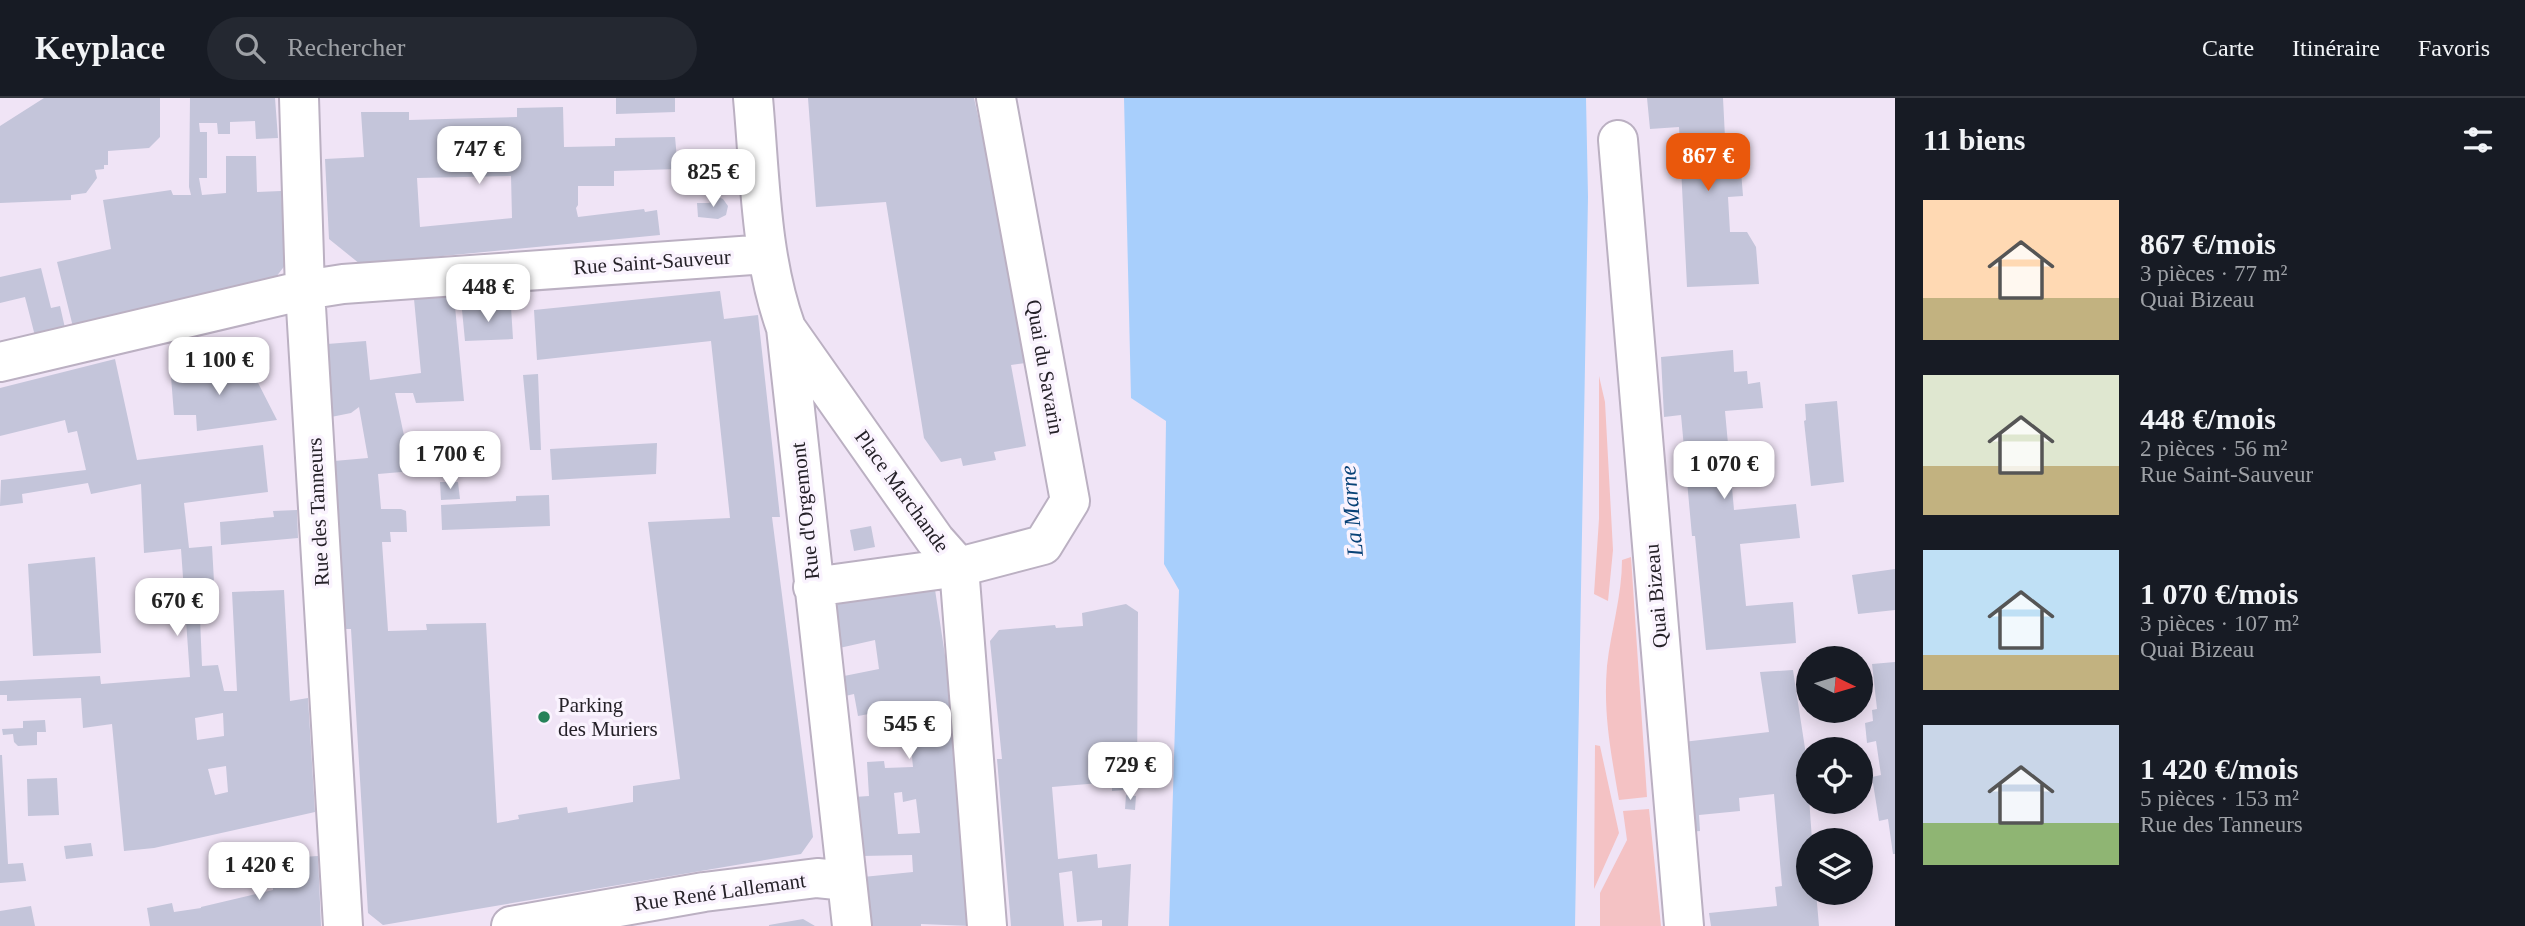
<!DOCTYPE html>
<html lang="fr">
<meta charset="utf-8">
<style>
body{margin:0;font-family:Georgia,serif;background:#242831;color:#f1f3f6;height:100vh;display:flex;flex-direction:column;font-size:26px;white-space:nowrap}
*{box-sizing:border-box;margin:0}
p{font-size:23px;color:#9ea1a6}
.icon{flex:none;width:38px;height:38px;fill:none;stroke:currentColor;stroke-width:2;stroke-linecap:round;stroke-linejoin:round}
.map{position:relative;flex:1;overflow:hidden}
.sheet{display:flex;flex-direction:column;background:#171b24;width:630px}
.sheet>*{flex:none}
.needle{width:46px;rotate:95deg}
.tools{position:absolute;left:1796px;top:548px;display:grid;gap:14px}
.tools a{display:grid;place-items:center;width:77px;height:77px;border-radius:50%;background:#171b24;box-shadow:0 4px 18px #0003;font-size:35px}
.price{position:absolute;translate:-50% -60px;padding:0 16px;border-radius:14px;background:#fff;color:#222;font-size:23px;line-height:46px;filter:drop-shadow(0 2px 4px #0008)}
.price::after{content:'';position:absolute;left:50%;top:42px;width:21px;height:16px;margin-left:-10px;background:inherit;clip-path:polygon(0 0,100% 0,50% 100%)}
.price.on{background:#ea580c;color:#fff}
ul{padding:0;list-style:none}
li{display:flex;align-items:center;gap:21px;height:175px;padding:0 28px}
li span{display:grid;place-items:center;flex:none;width:196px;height:140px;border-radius:0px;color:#555}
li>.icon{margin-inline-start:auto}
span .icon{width:84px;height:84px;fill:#fffc;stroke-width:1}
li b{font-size:30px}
h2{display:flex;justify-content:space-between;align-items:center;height:84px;padding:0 28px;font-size:30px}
header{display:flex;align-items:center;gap:42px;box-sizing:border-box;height:98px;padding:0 35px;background:#171b24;border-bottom:2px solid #363941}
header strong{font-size:33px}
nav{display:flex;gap:38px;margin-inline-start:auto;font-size:24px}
.search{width:490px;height:63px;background:#242831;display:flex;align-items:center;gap:18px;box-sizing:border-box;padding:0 24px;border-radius:38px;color:#9ea1a6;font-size:26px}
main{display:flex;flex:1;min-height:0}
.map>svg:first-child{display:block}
</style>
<header>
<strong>Keyplace</strong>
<div class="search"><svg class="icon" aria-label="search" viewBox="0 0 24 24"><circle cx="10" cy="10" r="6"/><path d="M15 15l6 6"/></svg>Rechercher</div>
<nav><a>Carte</a><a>Itinéraire</a><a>Favoris</a></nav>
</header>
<main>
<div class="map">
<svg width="1895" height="828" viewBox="0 0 1895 828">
<rect width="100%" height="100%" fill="#f0e4f6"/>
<path fill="#f4c2c4" d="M1599,278L1605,304L1613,452L1608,503L1594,496L1599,421Z
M1631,459L1647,699L1619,702C1611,655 1603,616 1607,568C1611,532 1622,498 1622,462Z
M1595,647L1600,648L1619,735L1594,791Z
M1649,711L1661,828H1600V795L1627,742L1623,713Z"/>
<path fill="#a8cffc" d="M1124,0H1586L1588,99L1575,828H1169L1179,492L1164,466L1166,323L1131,300Z"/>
<path fill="#c4c5da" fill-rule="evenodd" d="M44,0H160V39L149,50L108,53V67H104V71L95,72L97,80L86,95L71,97V102L0,105V28Z
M190,0H275L278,40L256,41L255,23L230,24V36H218L217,25H199L200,34H207V80H199L202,97L226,95V58H256L257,94L281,93L286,166L276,179L73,229L57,164L111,151L103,102L171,92L173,97H191L189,89Z
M616,0H675V14L616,16Z
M808,0H974L990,72L1026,265L1011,267L1026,348L994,354L996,362L963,368L961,360L941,364L924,340L886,104L816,109Z
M1647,0H1723L1726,59H1745L1746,73H1741L1743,98L1728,99L1730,134H1747L1756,149L1759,186L1687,189L1679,29L1650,31Z
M563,9L564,49L615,48V40L675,39L678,71L614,73V88H578V107L576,110L578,119L644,111L645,114L657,112L660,137L360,166L329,141L325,61L364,59L361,14H409V22L517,19V10ZM511,78L512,120L420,129L417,80Z
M718,99L723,101L728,108L726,117L718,121L698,119L697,105H709Z
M41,170L51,210L60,208L65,230L35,238L25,199L0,205V179Z
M720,193L724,221L758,217L780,419H772L813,739L801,756L383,827L368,815L351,531H344L334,363L368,360L359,309L351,315L331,319L327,246L366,243L370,282L421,275L414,201L454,198L464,303L416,305L413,295H395L406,347L418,346V339L453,337L454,356H448L449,370L378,376L381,411H401L406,413L407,434H390L391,444H382L388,533L427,532L426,526L486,525L497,725L519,721L518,717L567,709L568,715L633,704V688L680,681L648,424L730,420L711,243L537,262L534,212Z
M511,209L513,241L465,243L462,212Z
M1733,252L1734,274L1747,273L1748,286L1760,284L1763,310L1725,313L1734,412L1796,406L1800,440L1740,446L1746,508L1793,504L1796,545L1706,552L1695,438H1692L1681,317L1664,319L1661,259Z
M115,261L137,362L263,347L268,394L184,405L189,450L212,448L216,519L200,520L202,568L218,567L224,593H237L232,494L284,492L290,603L308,600L315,714L154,750L124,753L112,626L83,630L81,600L7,603V597H0V583L100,578L101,586L190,579L181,451L144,455L141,386L91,396L88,385L22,396L23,405L0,408L1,382L86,372L77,333L68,335L65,322L0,338V290ZM223,615L224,638L197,642L195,620ZM226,668L228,694L215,697L208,671Z
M170,266L249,272L253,275L277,322L197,333L196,317H174Z
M538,276L541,352H530L523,277Z
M1837,303L1844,384L1811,388L1804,323L1806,322L1805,306Z
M657,345L656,376L552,382L550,351Z
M440,384H458L460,401L441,402Z
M549,397L550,428L442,432L441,407L516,403V398Z
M297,412L298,440L221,447L220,424L274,419L273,413Z
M871,428L875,449L854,453L850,432Z
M95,459L101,555L33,558L28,466Z
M1895,471V512L1858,516L1852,477Z
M934,485L948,577L971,828L921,826V828H867L863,779L913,774L912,757L861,758L854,699L869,698L867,664L884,663L885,670L913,669L907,609L858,618L854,596L841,599L839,579L879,571L875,542L835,551L831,514L837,504ZM902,694L903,704L916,701L920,735L898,736L894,695Z
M1126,506L1138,514L1137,691L1112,693V684L1052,689L1058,761L1097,756L1098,770L1131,766L1128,828H1102V822L1077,824L1072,773L1059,775L1064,828H1011L997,661H1002L990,543L999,532L1055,527L1056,530L1083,528L1082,515Z
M1895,564V756H1893L1888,721L1879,723L1872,679L1881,677L1876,643L1867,645L1865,625L1873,623L1872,612L1877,611L1872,566Z
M1793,572L1806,657L1812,742H1808V794H1816L1819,828H1711L1709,815L1777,808L1775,789L1782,788L1774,696L1739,700L1740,713L1699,717L1700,733L1689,734L1683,644L1769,634L1760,574Z
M45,622L46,634H37V647L18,648L14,644L13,636L3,637L2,631L23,630V623Z
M0,657H2L8,766L23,765L26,783L0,785Z
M57,680L59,717L28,718L27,681Z
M1126,697L1136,698L1135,712L1125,711Z
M91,745L93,758L66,761L64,748Z
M318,758L321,828H150L147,810L172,805L174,814L201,810V809L273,792L271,761Z
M31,808L35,828H0V813Z
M803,821L815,828H769V827Z"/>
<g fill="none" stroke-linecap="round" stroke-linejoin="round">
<defs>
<path id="minor" d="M299,0L305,192L343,828
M753,0C760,76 760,158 786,230L852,828
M1618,42L1684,828
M788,233L935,442L959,469
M0,264L305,192L343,186L767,156
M959,469L987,828
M813,489L959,469L1043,447L1070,403L996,0
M511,828L704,794L817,780L847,783"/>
</defs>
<use href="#minor" stroke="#bbb0c2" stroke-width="42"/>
<use href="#minor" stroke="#fff" stroke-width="38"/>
</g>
<circle fill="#268259" stroke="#faf3fe" stroke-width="2.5" cx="544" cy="619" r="7"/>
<g text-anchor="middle" stroke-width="7" stroke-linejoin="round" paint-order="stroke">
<g font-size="21" fill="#252128" stroke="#faf3fe">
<text transform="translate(652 164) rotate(-4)" y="7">Rue Saint-Sauveur</text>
<text transform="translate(1045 269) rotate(80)" y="7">Quai du Savarin</text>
<text transform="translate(902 393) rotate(54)" y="7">Place Marchande</text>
<text transform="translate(805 413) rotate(-96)" y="7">Rue d'Orgemont</text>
<text transform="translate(318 414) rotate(-93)" y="7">Rue des Tanneurs</text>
<text transform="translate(1656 498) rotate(-95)" y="7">Quai Bizeau</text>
<text transform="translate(720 794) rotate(-8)" y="7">Rue René Lallemant</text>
</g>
<g font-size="21" fill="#252128" stroke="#faf3fe" text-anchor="start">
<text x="558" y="614">Parking<tspan x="558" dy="24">des Muriers</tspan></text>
</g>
<g font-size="23" font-style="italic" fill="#094277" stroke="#faf3fe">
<text transform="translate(1351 413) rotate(-95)" y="8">La Marne</text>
</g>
</g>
</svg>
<div class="tools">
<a><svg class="needle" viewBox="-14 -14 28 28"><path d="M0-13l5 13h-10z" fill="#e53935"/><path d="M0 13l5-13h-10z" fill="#9ea1a6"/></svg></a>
<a><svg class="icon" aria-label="locate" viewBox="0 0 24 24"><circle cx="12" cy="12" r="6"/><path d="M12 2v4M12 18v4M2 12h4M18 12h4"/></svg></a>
<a><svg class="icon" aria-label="layers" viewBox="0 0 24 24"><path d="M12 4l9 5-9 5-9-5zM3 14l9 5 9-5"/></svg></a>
</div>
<b class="price" style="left:479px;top:88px">747 €</b>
<b class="price on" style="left:1708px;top:95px">867 €</b>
<b class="price" style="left:713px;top:111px">825 €</b>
<b class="price" style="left:488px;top:226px">448 €</b>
<b class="price" style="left:219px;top:299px">1 100 €</b>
<b class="price" style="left:450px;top:393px">1 700 €</b>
<b class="price" style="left:1724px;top:403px">1 070 €</b>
<b class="price" style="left:177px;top:540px">670 €</b>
<b class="price" style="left:909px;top:663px">545 €</b>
<b class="price" style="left:1130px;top:704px">729 €</b>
<b class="price" style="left:259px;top:804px">1 420 €</b>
</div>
<section class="sheet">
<h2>11 biens<svg class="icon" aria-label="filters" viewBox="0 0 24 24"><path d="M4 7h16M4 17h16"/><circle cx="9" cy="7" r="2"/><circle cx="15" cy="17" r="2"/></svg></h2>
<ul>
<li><span style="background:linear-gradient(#ffd9b3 70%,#c2b280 0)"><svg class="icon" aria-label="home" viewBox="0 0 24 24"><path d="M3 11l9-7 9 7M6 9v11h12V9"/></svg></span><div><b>867 €/mois</b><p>3 pièces · 77 m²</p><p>Quai Bizeau</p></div></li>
<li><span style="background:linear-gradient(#dfe7d0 65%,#c2b280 0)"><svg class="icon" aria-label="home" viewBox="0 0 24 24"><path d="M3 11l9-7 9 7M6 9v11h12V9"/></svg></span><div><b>448 €/mois</b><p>2 pièces · 56 m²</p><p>Rue Saint-Sauveur</p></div></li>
<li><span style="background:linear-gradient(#bfe0f5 75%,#c2b280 0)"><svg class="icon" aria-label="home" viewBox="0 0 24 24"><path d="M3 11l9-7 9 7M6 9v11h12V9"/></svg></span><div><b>1 070 €/mois</b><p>3 pièces · 107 m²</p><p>Quai Bizeau</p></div></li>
<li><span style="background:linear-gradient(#c9d6e8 70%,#8fb573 0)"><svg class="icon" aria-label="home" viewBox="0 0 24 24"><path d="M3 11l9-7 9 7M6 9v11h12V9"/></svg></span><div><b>1 420 €/mois</b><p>5 pièces · 153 m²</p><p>Rue des Tanneurs</p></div></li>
</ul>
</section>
</main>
